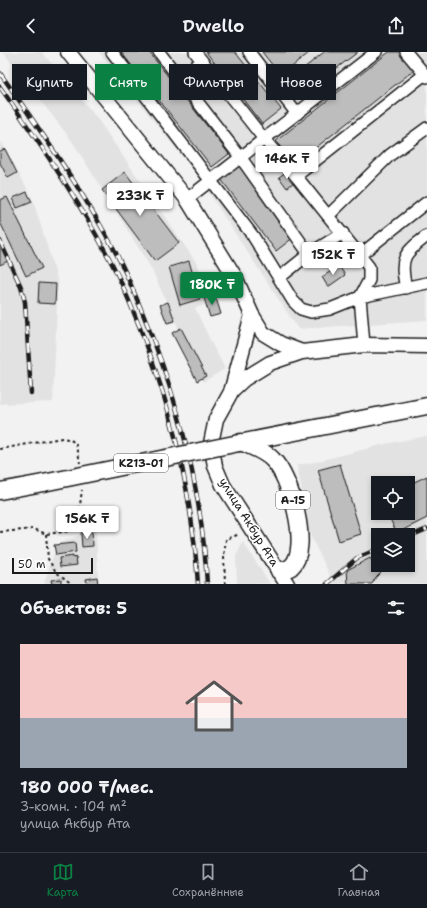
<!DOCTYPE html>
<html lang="ru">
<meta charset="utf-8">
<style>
body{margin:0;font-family:"Shantell Sans",sans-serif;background:#242831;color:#f1f3f6;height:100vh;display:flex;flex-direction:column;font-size:15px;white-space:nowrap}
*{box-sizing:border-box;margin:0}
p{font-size:13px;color:#9ea1a6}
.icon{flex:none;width:22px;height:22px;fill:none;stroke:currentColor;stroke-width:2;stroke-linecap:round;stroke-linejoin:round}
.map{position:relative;height:532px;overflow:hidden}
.details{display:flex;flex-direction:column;background:#171b24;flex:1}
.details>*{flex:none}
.guide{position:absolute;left:12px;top:12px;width:403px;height:36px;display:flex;gap:8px}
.buttons{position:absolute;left:371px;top:424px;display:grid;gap:8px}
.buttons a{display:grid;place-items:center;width:44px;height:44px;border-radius:0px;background:#171b24;box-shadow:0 2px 6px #0003;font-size:20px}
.scale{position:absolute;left:12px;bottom:10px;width:81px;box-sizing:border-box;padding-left:4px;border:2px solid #1c1c1c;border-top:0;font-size:11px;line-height:14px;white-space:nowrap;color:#1c1c1c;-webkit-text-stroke:3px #fff;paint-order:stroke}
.price{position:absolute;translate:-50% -34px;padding:0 9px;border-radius:4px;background:#fff;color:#222;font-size:13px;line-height:26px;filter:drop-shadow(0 1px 2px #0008)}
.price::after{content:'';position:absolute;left:50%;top:24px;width:12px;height:9px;margin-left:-6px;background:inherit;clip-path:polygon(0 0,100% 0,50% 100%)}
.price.selected{background:#0b8043;color:#fff}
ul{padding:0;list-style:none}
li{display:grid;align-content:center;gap:8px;height:212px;padding:0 20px}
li+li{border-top:1px solid #363941}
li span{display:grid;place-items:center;height:124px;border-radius:0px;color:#555}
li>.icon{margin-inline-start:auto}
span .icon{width:72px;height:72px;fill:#fffc;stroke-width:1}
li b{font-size:17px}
h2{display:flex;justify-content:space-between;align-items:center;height:48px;padding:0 20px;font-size:17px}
.chip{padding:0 14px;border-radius:0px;background:#171b24;box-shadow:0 2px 6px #0003;font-size:14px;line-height:36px}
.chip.selected{background:#0b8043;color:#fff}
header{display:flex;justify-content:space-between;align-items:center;height:52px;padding:0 20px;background:#171b24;font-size:18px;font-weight:600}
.dock{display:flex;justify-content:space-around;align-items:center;height:56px;border-top:1px solid #363941;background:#171b24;font-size:11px;color:#9ea1a6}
.dock a{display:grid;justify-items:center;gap:2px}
.dock .selected{color:#0b8043}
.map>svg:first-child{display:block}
</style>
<header><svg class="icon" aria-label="back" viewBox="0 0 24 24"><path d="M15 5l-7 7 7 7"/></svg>Dwello<svg class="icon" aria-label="share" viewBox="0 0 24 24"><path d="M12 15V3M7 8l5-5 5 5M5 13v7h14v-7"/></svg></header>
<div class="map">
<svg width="427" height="532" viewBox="0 0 427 532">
<rect width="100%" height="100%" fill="#f2f2f2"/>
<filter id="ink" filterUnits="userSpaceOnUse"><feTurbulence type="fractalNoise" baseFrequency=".025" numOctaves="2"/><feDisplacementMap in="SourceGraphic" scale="8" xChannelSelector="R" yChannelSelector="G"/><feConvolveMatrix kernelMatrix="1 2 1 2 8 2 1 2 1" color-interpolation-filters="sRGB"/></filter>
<g filter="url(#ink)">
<path fill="#e2e2e2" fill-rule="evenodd" d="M3,0H42L96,65L198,213L207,242V252L195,256L209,286L225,317L203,330L151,216L72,89Z
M99,0H427V268L298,277L197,123Z
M0,88L7,99L33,148L58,230L53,350L0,352Z
M427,384V532H333L330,523L310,483L297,413L315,410L385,392ZM378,431H408V461H378ZM378,483H408V513H378Z
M96,477L98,525L97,532H44L57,492Z
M243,490L270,532H237L236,504Z"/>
<path fill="#bdbdbd" stroke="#1c1c1c" d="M121,0H149L229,102L212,115Z
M206,0H235L281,57L262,72Z
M262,0H310L281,24Z
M324,0H358L300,44L288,29Z
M389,0H400L414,18L294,113L276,89Z
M5,97L17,121L8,126L0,111V99Z
M238,112L294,185L276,199L220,126Z
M125,120L179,191L155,209L102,138Z
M286,120L295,129L287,136L279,125Z
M27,140L32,150L17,156L13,146Z
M7,145L42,216L26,224L0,170V148Z
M0,189L10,208L0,213Z
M189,209L200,247L180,253L169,215Z
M339,214L345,223L328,235L322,225Z
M39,231L56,232L55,252L38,251Z
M215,243L221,262L210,265L204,246Z
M168,250L175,269L167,271L160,253Z
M181,276L206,324L197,329L172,281Z
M340,412L361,482L339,489L318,418Z
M427,424V466L397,481L387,461H408V433Z
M92,480L93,494L82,495L81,481Z
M75,491L76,500L56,503L54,493Z
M73,504V506L76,505L77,513L60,515L59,506Z
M370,506L381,520L376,525L372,532H348L347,518Z
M97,525L98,532H87L86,527Z
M61,527V532H52L51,528Z"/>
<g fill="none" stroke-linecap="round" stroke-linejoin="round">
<defs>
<path id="minor" d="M112,0L253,184L293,249L301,257L311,260L330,257L360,245L427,231
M159,0L241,106L309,202
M195,0L264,87L300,129L369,215V228L360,245L364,293
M249,0L297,62
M406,0L427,25
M179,27L202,9
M296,124L425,22
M187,147L376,0
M329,163L390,103L427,76
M360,203L427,150
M279,226L309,202L343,181
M406,236C399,206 404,201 427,184"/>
<path id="major" d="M68,0L187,147L235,225L252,263L263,281L281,292L302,300
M252,263L231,340L216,367L211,391L215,414L223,433L287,532
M231,339L244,327L270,311L302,300L364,293L427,294"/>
<path id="highway" d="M241,390C252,395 265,399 273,408C290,424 312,497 291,515C288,517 283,518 279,519
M239,391L427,354
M0,439L43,431"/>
</defs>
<use href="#minor" stroke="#1c1c1c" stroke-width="14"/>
<use href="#major" stroke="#1c1c1c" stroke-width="17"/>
<use href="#highway" stroke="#1c1c1c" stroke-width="19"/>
<path stroke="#1c1c1c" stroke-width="2" stroke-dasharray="3 3" stroke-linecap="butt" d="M0,397L62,386C79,388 77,396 80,411
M0,480L34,477L46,482L70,479L78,468L82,438
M46,482L48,507L56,520L72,532
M225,532L224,504L226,487L240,482"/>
<use href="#minor" stroke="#fff" stroke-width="11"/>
<use href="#major" stroke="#fff" stroke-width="14"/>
<use href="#highway" stroke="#fff" stroke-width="16"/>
<defs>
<path id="rail" d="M0,21C37,74 74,126 106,183C121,208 132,235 143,262C179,349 202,439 207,532
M0,35C40,91 78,147 110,208C120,226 128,246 136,266C171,351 192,440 198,532
M0,189L21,235L25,250L31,341
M408,485L427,477
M327,532L357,506L378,497"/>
</defs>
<use href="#rail" stroke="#1c1c1c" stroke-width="4.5"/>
<use href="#rail" stroke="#fff" stroke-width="3" stroke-dasharray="9" stroke-linecap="butt"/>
<defs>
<path id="highway-bridge" d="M43,431L239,391"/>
</defs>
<use href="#highway-bridge" stroke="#1c1c1c" stroke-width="19" stroke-linecap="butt"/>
<use href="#highway-bridge" stroke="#fff" stroke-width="16"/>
</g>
</g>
<g text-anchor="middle" stroke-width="3" stroke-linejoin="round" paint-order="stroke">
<g fill="#fff" stroke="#606060" stroke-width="1">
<rect x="114" y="402" width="54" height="18" rx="3"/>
<rect x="276" y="439" width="34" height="18" rx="3"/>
</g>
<g font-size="11" font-weight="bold" fill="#1c1c1c">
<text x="141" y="415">KZ13-01</text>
<text x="293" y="452">A-15</text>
</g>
<g font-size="12" fill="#1c1c1c" stroke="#fff">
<text transform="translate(249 470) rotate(58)" y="4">улица Акбур Ата</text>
</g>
</g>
</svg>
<div class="buttons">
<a><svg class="icon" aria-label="locate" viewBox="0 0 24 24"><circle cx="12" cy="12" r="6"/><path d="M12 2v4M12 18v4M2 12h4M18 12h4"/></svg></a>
<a><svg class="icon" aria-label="layers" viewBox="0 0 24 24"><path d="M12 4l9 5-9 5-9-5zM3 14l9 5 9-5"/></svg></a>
</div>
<div class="scale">50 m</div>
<b class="price" style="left:287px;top:128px">146K ₸</b>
<b class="price" style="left:140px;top:165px">233K ₸</b>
<b class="price" style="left:333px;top:224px">152K ₸</b>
<b class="price selected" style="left:212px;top:254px">180K ₸</b>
<b class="price" style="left:87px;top:488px">156K ₸</b>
<div class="guide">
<a class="chip">Купить</a>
<a class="chip selected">Снять</a>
<a class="chip">Фильтры</a>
<a class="chip">Новое</a>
</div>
</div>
<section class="details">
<h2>Объектов: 5<svg class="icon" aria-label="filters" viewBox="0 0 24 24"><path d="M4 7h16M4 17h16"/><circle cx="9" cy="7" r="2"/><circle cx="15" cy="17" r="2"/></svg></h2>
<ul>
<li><span style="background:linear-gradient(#f6c9c9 60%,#9aa5b1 0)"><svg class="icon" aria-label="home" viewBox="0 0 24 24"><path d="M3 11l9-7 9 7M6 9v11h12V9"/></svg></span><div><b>180 000 ₸/мес.</b><p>3-комн. · 104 m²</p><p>улица Акбур Ата</p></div></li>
</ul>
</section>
<nav class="dock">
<a class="selected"><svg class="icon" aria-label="map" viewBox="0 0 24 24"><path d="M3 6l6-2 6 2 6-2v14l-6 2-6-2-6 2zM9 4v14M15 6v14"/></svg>Карта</a>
<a><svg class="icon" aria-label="saved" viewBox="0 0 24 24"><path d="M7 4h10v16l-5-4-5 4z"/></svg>Сохранённые</a>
<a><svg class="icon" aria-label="home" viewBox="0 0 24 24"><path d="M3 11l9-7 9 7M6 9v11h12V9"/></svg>Главная</a>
</nav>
